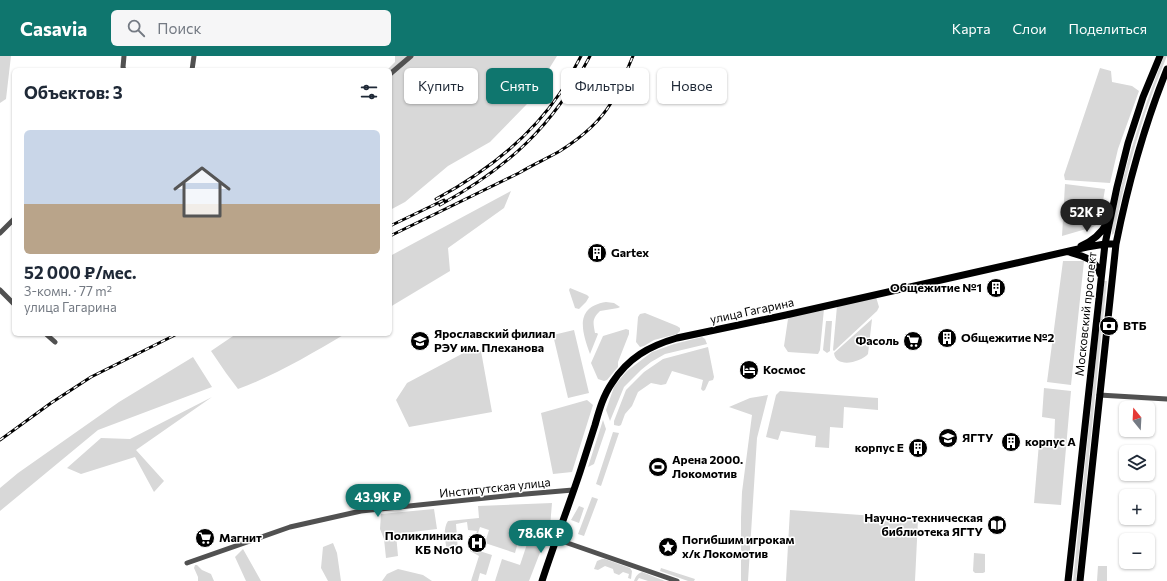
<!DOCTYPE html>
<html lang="ru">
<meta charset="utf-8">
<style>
body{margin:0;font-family:Commissioner,sans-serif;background:#f6f6f7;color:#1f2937;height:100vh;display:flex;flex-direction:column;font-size:15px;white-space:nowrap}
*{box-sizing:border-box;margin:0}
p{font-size:13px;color:#747a83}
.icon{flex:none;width:22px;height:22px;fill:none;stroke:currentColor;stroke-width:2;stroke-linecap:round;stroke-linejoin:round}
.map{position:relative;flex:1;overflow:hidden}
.panel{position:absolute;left:12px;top:12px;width:380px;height:268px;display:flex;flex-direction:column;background:#fff;border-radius:6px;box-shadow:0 1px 3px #0004}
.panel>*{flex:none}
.top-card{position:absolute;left:404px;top:12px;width:380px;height:36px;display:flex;gap:8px}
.needle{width:26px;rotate:342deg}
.buttons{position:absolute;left:1119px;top:345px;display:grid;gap:8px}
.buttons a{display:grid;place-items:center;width:36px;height:36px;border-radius:6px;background:#fff;box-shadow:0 1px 3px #0004;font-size:20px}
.price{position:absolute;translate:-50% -34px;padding:0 9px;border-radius:14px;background:#0f766e;color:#fff;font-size:13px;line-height:26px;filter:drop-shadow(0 1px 2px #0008)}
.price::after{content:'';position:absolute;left:50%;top:24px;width:12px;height:9px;margin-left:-6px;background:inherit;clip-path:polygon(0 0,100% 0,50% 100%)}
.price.current{background:#222;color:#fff}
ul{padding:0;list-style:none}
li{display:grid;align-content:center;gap:8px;height:212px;padding:0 12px}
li+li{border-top:1px solid #e0e1e3}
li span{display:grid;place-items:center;height:124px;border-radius:6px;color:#555}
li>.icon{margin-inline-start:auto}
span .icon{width:72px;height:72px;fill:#fffc;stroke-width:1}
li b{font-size:17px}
h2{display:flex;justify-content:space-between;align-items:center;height:48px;padding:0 12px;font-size:17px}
.pill{padding:0 14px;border-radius:6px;background:#fff;box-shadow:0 1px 3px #0004;font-size:14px;line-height:36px}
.pill.current{background:#0f766e;color:#fff}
header{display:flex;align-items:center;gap:24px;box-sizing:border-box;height:56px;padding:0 20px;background:#0f766e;color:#fff}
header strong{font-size:19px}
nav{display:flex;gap:22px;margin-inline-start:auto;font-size:14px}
.search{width:280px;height:36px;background:#f6f6f7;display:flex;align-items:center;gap:10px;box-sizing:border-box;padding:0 14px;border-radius:6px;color:#747a83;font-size:15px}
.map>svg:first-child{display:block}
</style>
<header>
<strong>Casavia</strong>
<div class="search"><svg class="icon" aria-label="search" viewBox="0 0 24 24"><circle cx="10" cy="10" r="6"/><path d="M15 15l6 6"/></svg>Поиск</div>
<nav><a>Карта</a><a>Слои</a><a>Поделиться</a></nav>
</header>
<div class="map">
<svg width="1167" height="525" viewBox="0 0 1167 525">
<rect width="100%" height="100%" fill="#fff"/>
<path fill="#d8d8d8" d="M0,0H11L6,43L0,47Z
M395,0H557L527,48L490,86L448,110L405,146L390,154V14H387L395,6Z
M1164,0H1167C1159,19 1152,38 1145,58C1132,97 1122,137 1114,177L1112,179C1111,169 1116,150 1119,140C1130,92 1146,46 1164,0Z
M1100,12L1111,15L1112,26L1132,30L1139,35L1118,93L1110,127L1065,124L1064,119Z
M1065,128L1105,133L1101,157L1098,168L1093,171L1062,180Z
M511,135L504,152L448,192L450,215L390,251V200Z
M1063,205H1084L1071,329L1047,326Z
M1104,225H1107L1076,525H1073Z
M570,232L587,239L589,241L586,246L579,253L575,252L569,234Z
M876,241L879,251L877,255L834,295L833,294L837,250Z
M606,246L614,247L620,251L618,252L600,255C592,263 593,266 595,277H597L598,278L590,298C582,276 574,251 606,246Z
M824,253L820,294L818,298L788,296L784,290L788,263L792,259Z
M645,257L677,270L680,272V275L677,278L654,284L644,290L640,291L636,286L638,261L640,258Z
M872,263L868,298C861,306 836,313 834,297Z
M826,265H832L830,293V295L827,297L823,294Z
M626,273L629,274V278L618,306V311L607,324L604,325L598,323L591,307L603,280Z
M574,274L589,337L568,342L553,279Z
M236,278H345C311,298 276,319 238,333L226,317L211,295Z
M702,281L705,283L707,288L665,298L651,306L641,314L624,331L610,365L606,354L614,331L620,323L627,315L652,296L674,288Z
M708,291L714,321L713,324L709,325L705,334L703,335L701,333L703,324L672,315L666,328L661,329L651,327L638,336L632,350L625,358L621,369L619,370L614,369V365L626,334L644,316L663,303Z
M473,292L481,295L492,356L409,371L396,344L407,327Z
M193,301L212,331L98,374L0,455V432L18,417L119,346Z
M1044,332L1071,335L1061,449L1034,447L1039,387L1054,388L1055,363L1042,361Z
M780,335L878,342V354L844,351L843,372L830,371L829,392L815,391L816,380L781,375L778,384L766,381L776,339Z
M768,339L757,382L748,525H741V462L742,436L752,359L729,351L750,342Z
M212,341L136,394L164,425L154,436L135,401L81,418L67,412L101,382L130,383Z
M587,344L593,349L572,416L553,418L541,357Z
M603,364L606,373L594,408L588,411Z
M613,376L619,377L601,430L596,428Z
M592,441L598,443L584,480L578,478Z
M552,447L550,471L529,525H495L502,503L520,509L532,473L521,469L518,478L520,479L515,497L485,487L489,474L480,471L473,493L492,499L486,519L480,517L478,525H471L479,500L470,495L477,475L468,474L467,466L456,468L458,495L447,497C446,487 442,474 448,465L479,462L478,450Z
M579,450L584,452L579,467L571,464Z
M434,453L437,473L396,478L398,500L386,502L384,483L380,473L381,458Z
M790,454L918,463L915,525H786Z
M333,487L337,497L341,525H328L321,512L323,491Z
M243,493L261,525H246L235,501Z
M974,497L985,498V516L983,517H975L973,515Z
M602,503H605L630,512L632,515L631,523L628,522L629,518L623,516L619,519L614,517L613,513L605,510L598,514L594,513L597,505Z
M195,509H197L202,514L211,518L214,525H198V521L194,512Z
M1098,510H1107V525H1097Z
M661,512L695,523L694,525H688L660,515Z
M398,513L423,519L432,525H382L387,518Z
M642,516L665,525H648L639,522L637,525H634C636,520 637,518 642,516Z"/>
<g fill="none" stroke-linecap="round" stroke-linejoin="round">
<path stroke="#515151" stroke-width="5" d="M124,0L123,11L124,14
M192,14L194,0
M390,18L411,0
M0,177L14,163
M0,234L14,248
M46,278L55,286
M1099,339L1167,343
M556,483L677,525
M187,507L290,471L361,455L514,439L573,434"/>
<path stroke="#000" stroke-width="7" d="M1081,190C1093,185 1101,178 1107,167
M1069,196C1083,200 1096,203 1100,218
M542,525C554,488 568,452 580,416C585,400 590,385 595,369C599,355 603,340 612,327C628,302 649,290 677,282L786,259L1087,191L1105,188H1116
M1068,525L1105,188L1117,131L1128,87L1143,41L1160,0
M1080,525L1116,188C1128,128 1144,70 1167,13"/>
<defs>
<path id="rail" d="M436,143C484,117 529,83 560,37C568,25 574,13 581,0
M440,149C509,111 553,70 590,0
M390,170L444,144
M390,180L519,117C532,109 546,103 560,95C579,83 599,67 611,47C620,33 626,16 633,0
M0,384L51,347L91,321L177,278"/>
</defs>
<use href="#rail" stroke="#000" stroke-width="3"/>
<use href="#rail" stroke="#fff" stroke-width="1.5" stroke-dasharray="4.5" stroke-linecap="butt"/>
</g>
<defs>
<symbol id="building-disc" viewBox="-11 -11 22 22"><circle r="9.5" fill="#000" stroke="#fff"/><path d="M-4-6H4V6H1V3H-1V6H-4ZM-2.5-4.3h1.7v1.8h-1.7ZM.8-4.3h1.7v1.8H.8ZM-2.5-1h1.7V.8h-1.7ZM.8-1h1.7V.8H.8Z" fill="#fff"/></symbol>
<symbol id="bank-disc" viewBox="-11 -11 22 22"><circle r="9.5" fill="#000" stroke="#fff"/><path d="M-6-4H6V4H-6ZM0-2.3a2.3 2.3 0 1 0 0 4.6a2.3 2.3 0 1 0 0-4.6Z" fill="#fff"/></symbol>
<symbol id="university-disc" viewBox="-11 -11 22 22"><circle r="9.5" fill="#000" stroke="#fff"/><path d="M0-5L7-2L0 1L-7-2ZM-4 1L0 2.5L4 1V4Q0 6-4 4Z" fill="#fff"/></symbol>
<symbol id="supermarket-disc" viewBox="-11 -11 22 22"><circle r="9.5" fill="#000" stroke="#fff"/><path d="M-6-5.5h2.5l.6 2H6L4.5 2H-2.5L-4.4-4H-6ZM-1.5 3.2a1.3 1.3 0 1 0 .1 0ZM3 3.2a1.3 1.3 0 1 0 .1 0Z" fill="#fff"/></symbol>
<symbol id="hotel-disc" viewBox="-11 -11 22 22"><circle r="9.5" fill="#000" stroke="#fff"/><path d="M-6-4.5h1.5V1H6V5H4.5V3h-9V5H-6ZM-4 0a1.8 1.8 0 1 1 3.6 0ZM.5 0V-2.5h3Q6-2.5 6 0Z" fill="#fff"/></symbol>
<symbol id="stadium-disc" viewBox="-11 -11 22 22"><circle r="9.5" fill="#000" stroke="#fff"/><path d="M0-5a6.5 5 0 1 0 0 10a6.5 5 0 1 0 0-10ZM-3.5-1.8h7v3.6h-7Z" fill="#fff"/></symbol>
<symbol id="library-disc" viewBox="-11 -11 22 22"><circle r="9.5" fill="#000" stroke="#fff"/><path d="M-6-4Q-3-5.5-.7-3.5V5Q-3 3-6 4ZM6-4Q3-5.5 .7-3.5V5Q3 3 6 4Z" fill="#fff"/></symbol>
<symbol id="hospital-disc" viewBox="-11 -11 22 22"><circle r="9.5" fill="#000" stroke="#fff"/><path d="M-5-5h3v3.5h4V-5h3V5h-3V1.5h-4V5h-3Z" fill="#fff"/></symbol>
<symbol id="sight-disc" viewBox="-11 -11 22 22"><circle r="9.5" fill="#000" stroke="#fff"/><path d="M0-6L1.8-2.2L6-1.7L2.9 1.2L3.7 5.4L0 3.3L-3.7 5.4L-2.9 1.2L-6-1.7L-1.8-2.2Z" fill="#fff"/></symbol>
</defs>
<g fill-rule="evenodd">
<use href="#building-disc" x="586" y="186" width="22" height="22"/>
<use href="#building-disc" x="985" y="221" width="22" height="22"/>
<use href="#bank-disc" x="1098" y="259" width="22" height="22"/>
<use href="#building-disc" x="936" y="271" width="22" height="22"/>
<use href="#university-disc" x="409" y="274" width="22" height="22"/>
<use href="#supermarket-disc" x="902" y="274" width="22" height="22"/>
<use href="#hotel-disc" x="738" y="303" width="22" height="22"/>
<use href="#university-disc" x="937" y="371" width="22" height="22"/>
<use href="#building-disc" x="1000" y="375" width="22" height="22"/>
<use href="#building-disc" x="907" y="381" width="22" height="22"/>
<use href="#stadium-disc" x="647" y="400" width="22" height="22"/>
<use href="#library-disc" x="986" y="458" width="22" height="22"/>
<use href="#supermarket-disc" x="194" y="471" width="22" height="22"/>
<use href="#hospital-disc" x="466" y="476" width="22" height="22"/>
<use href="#sight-disc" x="657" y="480" width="22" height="22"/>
</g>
<g text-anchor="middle" stroke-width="3" stroke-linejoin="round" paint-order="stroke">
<g font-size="12" font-weight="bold" fill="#000" stroke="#fff" text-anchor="start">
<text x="611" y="201">Gartex</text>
<text x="982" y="236" text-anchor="end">Общежитие №1</text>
<text x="1123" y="274">ВТБ</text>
<text x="434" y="282">Ярославский филиал<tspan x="434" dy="14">РЭУ им. Плеханова</tspan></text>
<text x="961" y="286">Общежитие №2</text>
<text x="899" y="289" text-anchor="end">Фасоль</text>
<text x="763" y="318">Космос</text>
<text x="962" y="386">ЯГТУ</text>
<text x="1025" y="390">корпус А</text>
<text x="904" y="396" text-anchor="end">корпус Е</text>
<text x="672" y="408">Арена 2000.<tspan x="672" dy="14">Локомотив</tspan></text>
<text x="983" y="466" text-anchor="end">Научно-техническая<tspan x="983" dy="14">библиотека ЯГТУ</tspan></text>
<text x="463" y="484" text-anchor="end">Поликлиника<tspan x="463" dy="14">КБ No10</tspan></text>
<text x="219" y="486">Магнит</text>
<text x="682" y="488">Погибшим игрокам<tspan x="682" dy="14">х/к Локомотив</tspan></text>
</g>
<g font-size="12" fill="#000" stroke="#fff">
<text transform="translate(752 255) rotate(-12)" y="4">улица Гагарина</text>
<text transform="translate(1086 258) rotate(-84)" y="4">Московский проспект</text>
<text transform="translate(495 432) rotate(-6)" y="4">Институтская улица</text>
</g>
</g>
</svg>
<div class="buttons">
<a><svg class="needle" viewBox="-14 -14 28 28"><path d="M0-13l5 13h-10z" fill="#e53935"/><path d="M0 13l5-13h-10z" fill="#747a83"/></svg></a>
<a><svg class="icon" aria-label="layers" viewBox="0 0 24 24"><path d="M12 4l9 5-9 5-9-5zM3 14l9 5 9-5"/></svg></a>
<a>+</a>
<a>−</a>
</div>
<b class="price current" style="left:1087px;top:177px">52K ₽</b>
<b class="price" style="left:378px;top:462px">43.9K ₽</b>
<b class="price" style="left:541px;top:498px">78.6K ₽</b>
<div class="top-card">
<a class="pill">Купить</a>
<a class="pill current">Снять</a>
<a class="pill">Фильтры</a>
<a class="pill">Новое</a>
</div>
<section class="panel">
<h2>Объектов: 3<svg class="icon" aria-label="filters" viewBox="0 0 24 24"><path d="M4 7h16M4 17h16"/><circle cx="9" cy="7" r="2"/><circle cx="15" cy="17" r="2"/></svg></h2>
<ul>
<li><span style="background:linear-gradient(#c9d6e8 60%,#b9a48a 0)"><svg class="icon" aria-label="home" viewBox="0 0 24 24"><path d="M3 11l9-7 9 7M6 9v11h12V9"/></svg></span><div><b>52 000 ₽/мес.</b><p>3-комн. · 77 m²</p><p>улица Гагарина</p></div></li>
</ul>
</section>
</div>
